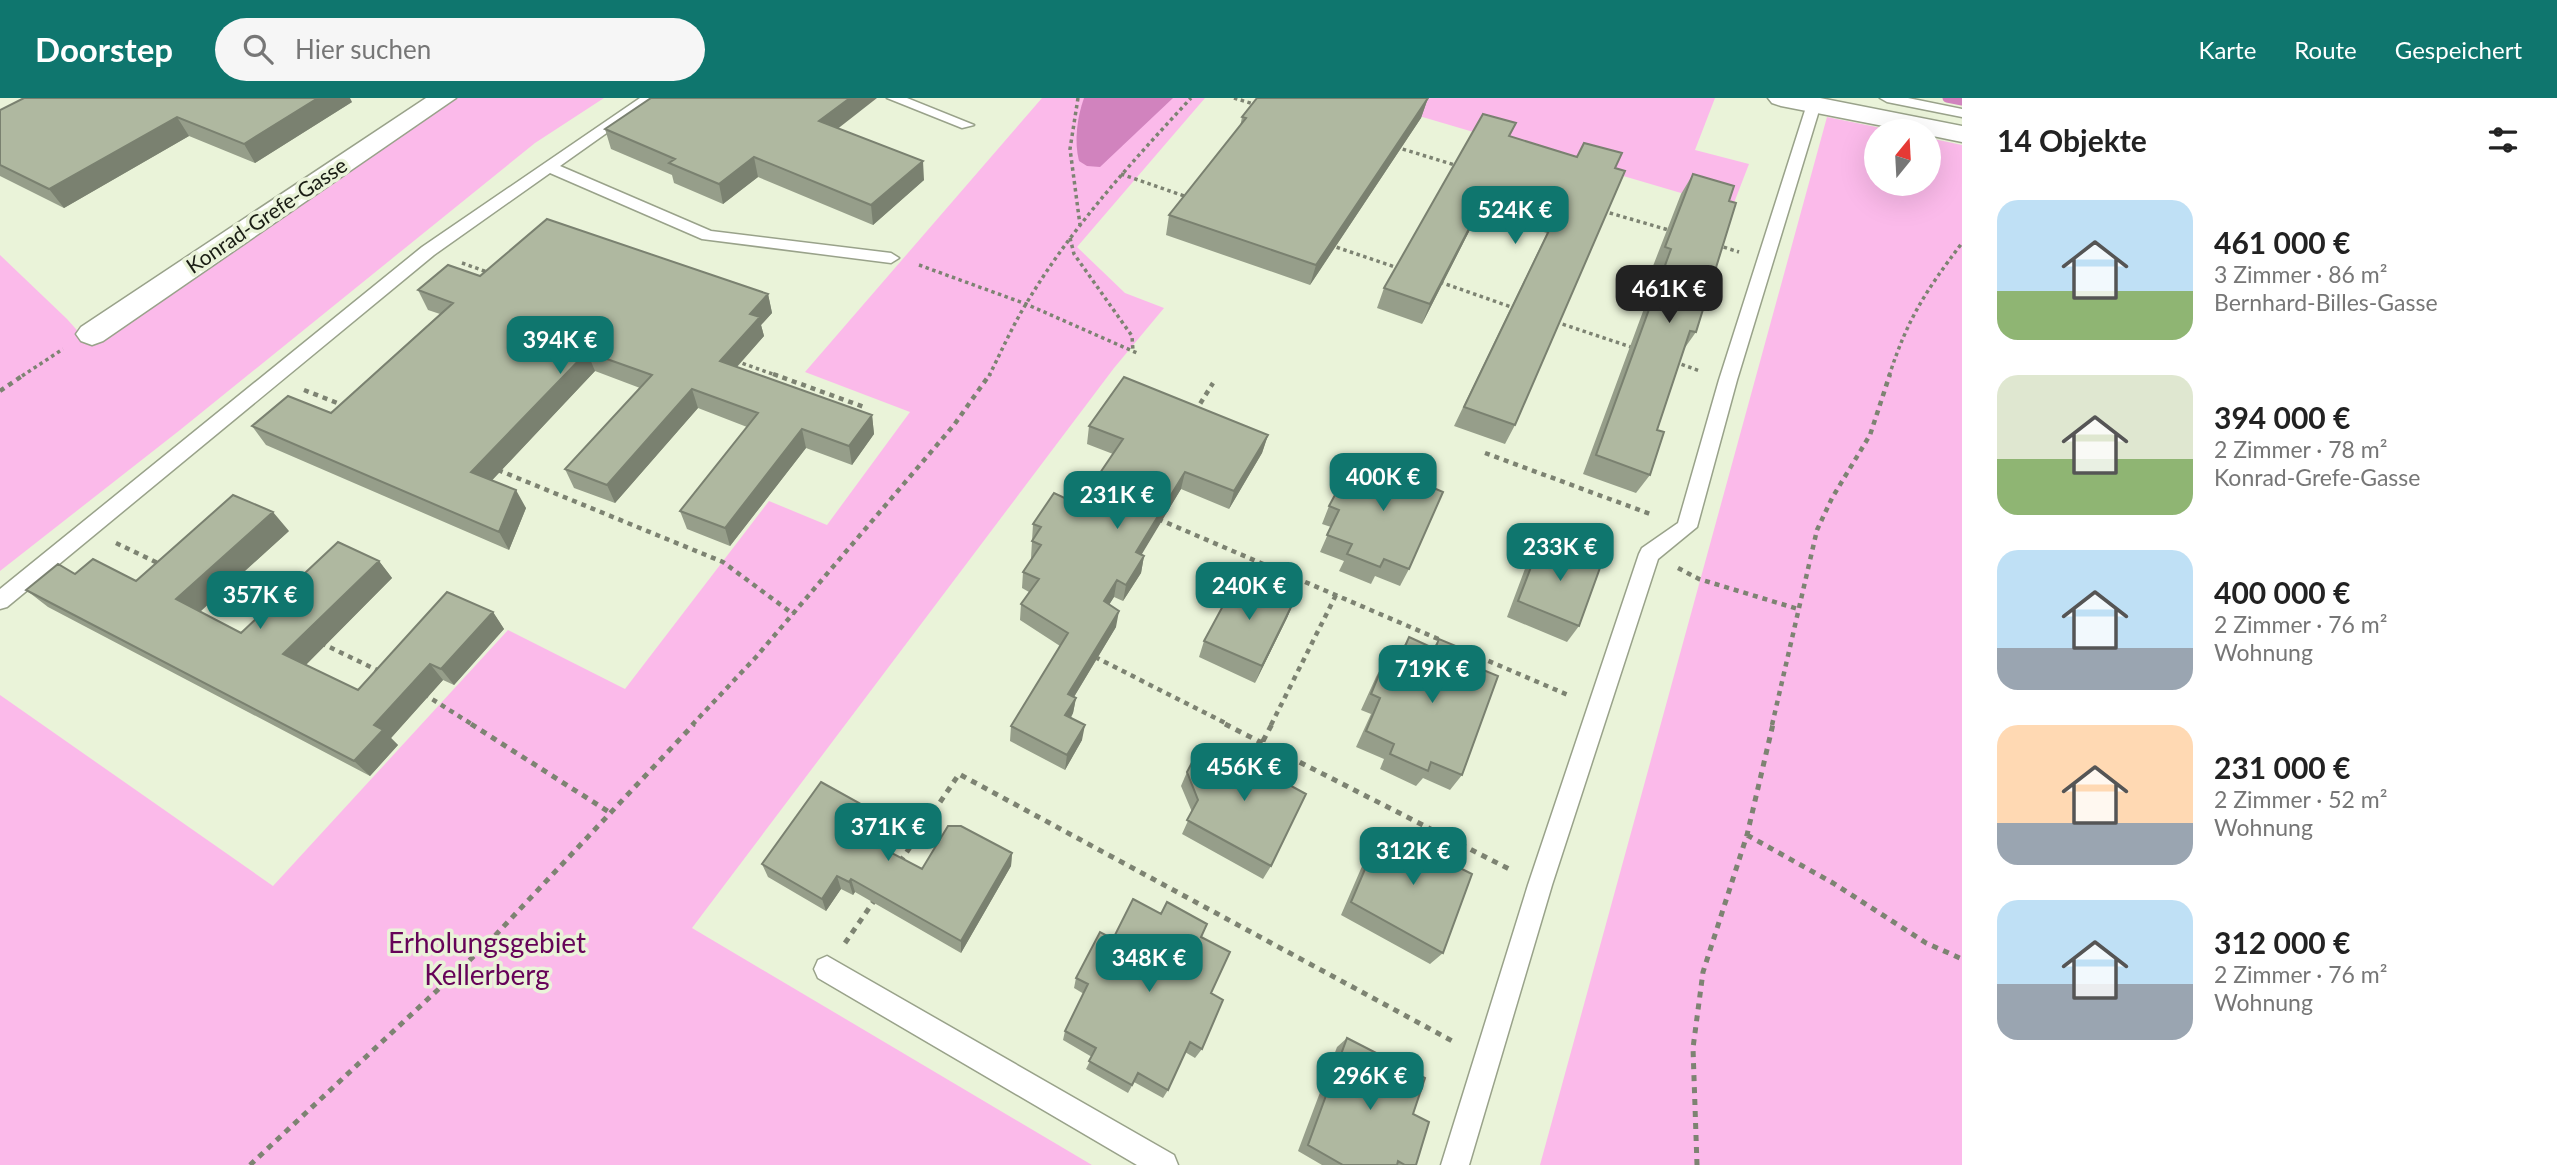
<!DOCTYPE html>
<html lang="de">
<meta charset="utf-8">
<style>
body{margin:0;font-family:Lato,sans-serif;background:#f6f6f6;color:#222;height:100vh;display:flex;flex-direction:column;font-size:26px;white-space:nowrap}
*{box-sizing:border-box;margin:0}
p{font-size:23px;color:#767676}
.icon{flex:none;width:38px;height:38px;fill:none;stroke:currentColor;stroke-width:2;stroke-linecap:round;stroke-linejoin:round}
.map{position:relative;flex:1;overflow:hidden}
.sheet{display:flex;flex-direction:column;background:#fff;width:595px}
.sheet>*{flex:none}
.needle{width:46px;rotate:18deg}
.controls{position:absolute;left:1864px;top:21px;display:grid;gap:14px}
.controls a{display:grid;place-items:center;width:77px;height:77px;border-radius:50%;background:#fff;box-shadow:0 7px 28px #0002;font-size:35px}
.price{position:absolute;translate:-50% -60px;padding:0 16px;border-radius:14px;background:#0f766e;color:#fff;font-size:23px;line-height:46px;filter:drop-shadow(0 2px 4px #0008)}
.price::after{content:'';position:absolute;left:50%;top:42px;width:21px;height:16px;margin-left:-10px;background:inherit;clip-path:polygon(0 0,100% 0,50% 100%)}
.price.on{background:#222;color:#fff}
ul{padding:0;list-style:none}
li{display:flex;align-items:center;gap:21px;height:175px;padding:0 35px}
li span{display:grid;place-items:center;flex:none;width:196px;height:140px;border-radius:21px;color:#555}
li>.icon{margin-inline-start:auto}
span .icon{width:84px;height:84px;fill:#fffc;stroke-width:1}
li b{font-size:30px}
h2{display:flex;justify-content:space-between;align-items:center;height:84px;padding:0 35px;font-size:30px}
header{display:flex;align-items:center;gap:42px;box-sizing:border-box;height:98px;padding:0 35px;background:#0f766e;color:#fff}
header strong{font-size:33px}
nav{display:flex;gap:38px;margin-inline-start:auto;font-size:24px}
.search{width:490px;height:63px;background:#f6f6f6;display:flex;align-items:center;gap:18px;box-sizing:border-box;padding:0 24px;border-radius:38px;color:#767676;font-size:26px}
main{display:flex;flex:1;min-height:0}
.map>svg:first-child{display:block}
</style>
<header>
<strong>Doorstep</strong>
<div class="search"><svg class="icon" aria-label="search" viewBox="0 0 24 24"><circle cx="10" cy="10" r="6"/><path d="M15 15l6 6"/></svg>Hier suchen</div>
<nav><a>Karte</a><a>Route</a><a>Gespeichert</a></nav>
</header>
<main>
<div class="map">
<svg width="1962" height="1067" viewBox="0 0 1962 1067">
<rect width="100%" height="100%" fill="#eaf3d9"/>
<path fill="#fbbaea" d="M452,0H604L535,45L180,332L0,473V157L67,221L91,248Z
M1042,0H1205L1077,149L1125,195L1164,210L1114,270L692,830L1092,1067H0V597L273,788L508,532L625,591L769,403L827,427L910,314L805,274Z
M1358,0H1715L1695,52L1749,66L1732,110Z
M1827,19L1896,33H1876V86H1928L1929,40L1962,47V1067H1540Z"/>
<path fill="#d183be" d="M1084,0H1173L1100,69L1087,68L1079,63C1074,44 1077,19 1084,0Z"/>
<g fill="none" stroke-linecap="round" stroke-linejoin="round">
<path stroke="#d183be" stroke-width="9" d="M1947,0L1962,3"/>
<defs>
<path id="lane" d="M640,0H656L560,68L711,133L891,155L899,160L891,165L702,141L550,75L434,157L7,509L0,511V491L422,149Z
M887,0H907L974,27L962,30Z
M1880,0H1908L1962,11V19L1887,4Z
M1814,2L1821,6L1737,282L1697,429L1658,461L1552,787L1469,1067H1441L1528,787L1639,456L1642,450L1678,425L1719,282L1807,6Z
M827,858L1174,1057L1178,1067H1137L818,880L814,871L818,862Z"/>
<path id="street" d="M426,0H456L103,243L92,247L81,243L76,236L81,229Z
M1768,0H1820L1962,28V44L1928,37V33H1909L1781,8L1772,5Z"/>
</defs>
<use href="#lane" stroke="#99a28a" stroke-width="3"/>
<use href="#street" stroke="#99a28a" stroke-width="3"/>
<path stroke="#7d8372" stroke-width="3.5" stroke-dasharray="3.5 3.5" stroke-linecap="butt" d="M1078,0L1070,51L1080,127
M1234,0L1257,7
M1396,49L1458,68
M1121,76L1190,100
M1603,113L1672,133
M1070,140L1074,156L1132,238L1133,253
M1330,147L1398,170
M1717,147L1739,154
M462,165L490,175
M919,167L1026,206L1137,255
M1440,184L1514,210
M1556,224L1634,250
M736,263L778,278
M1675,264L1700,273
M22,278L63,251
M989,278C1001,254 1012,229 1026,206C1071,130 1131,65 1191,0
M1889,278C1908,220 1925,194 1962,145"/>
<path stroke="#7d8372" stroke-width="4.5" stroke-dasharray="5 5" stroke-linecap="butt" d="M773,276L864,309
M304,292L345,308
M0,293L25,276
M1195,314L1213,285
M1485,355L1653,417
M498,372L723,464L793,516
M1158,421L1443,543
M116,445L162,467
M1678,470L1699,481L1798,511
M217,494L266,518
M321,545L379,573
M1470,555L1568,597
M1095,559L1229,627
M424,596L473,627
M692,627L756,559L954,327L990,276
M1271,627L1336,497
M1772,627L1817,432L1832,400L1870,337L1890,276"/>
<path stroke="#7d8372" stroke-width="5" stroke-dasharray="6 6" stroke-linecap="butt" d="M471,626L609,714
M1225,626L1511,772
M1263,643L1272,626
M1747,737L1833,785L1926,845L1962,861
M900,764L959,676L1456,945
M845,845L876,800
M250,1067L489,844L694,626
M1697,1067L1693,950L1703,874L1747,737L1773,626"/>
<use href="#lane" fill="#fff" fill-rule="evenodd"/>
<use href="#street" fill="#fff" fill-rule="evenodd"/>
</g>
<path fill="#969e8a" d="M1428,0L1421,20L1310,187L1166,137L1169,117L1240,29L1242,19Z
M352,4L255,65L189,38L64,110L0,78V12Z
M838,30L924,82L873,127L758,79L723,106L674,85L672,77L611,51L605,31Z
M1511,39L1615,70L1515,327L1505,346L1454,328L1547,135L1479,114L1422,226L1377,210L1384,190Z
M1693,76L1729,103L1696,234L1684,251L1657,332L1650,377L1636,395L1583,376L1659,170L1653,168L1681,96Z
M480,178L768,196L772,215L761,227L764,238L737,269L872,317L874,336L852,367L806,350L730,448L687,431L680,413L747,329L698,310L615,405L574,390L565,371L640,290L595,273L492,382L526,410L509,452L266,347L252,328L331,315L440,216L428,212L418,192Z
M1089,328L1268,337L1262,355L1229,411L1181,391L1141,456L1144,458L1141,475L1123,503L1114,499L1109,506L1116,529L1074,599L1076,600L1073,615L1071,620L1082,642L1065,672L1010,643L1011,628L1060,548L1020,522L1021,506L1029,494L1022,490L1023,474L1032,460H1031L1033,426L1083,400L1113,356L1087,346Z
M1388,372L1420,384L1409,471L1400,488L1375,478L1371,486L1339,473L1344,463L1320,454L1331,429L1322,426L1329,408L1358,374Z
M289,433L200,514L241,535L379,463L392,480L305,567L358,592L493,514L504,531L454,587L443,582L391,640L398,647L370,678L48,509L26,492L136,483Z
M1541,443L1579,528L1567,544L1507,519L1529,460Z
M1294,503L1287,520L1255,585L1199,559L1204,543Z
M1409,539L1433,550L1439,541L1471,567L1462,677L1450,692L1423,680L1416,688L1380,671L1384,661L1356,649L1371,616L1361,612L1376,579L1385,562L1394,566L1399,556Z
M1219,662L1244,665L1282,683L1271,768L1263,781L1182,736L1192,714L1181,688L1187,674Z
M881,730L871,745L922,771L1012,755L1011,768L961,855L855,794L853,797L841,791L826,813L768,779L762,766Z
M1382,731L1402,741L1409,732L1446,763L1443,855L1430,866L1341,817L1372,745Z
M1201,839L1211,895L1202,951L1195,960L1185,954L1168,992L1163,1000L1134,984L1128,995L1086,971L1092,959L1063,942L1065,933L1084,896L1074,890L1076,880L1113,841Z
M1347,940L1413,1016L1416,1067H1322L1298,1053L1337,949Z"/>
<path fill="#7a8170" d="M318,0H350L352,4L255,65L244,46Z
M850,0H877L822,43L819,23Z
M1428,0L1421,20L1310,187L1316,167Z
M177,19L189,38L64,110L49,91Z
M754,59L758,79L723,106L719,86Z
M923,63L924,82L873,127L871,107Z
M1488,94L1479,114L1422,226L1430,206Z
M768,196L772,215L761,227L764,238L725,282L720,263L750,216Z
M587,254L595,273L482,393L471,374Z
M692,291L698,310L615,405L607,387Z
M872,317L874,336L852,367L849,348Z
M802,331L806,350L730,448L725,430Z
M1268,337L1262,355L1229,411L1234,393Z
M1185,374L1181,391L1133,471L1136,454Z
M516,392L526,410L509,452L499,434Z
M273,414L289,433L194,519L176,501Z
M1144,458L1141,475L1123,503L1126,487Z
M379,463L392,480L300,573L283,556Z
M1117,482L1114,499L1101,520L1104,503Z
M1294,503L1287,520L1255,585L1262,568Z
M1119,513L1116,529L1066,612L1068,596Z
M493,514L504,531L454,587L441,571Z
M430,566L443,582L391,640L398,647L370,678L354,663L374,627Z
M1076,600L1073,615L1063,632L1065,617Z
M1085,627L1082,642L1065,672L1067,657Z
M879,716L881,730L866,754L863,740Z
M1012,755L1011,768L961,855V843Z
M837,778L841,791L826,813L822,801Z
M851,781L855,794L853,797L849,784Z"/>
<path fill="#afb8a0" stroke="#7a8170" stroke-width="2" d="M24,0H318L244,46L177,19L49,91L0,67V12Z
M651,0H850L819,23L923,63L871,107L754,59L719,86L669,65L675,61L605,31Z
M1257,0H1428L1316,167L1169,117L1246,20L1242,19Z
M1483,16L1516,25L1509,38L1577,59L1584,45L1622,55L1615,70L1625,73L1515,327L1464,309L1557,116L1488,94L1430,206L1384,190Z
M1693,76L1734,88L1729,103L1736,105L1696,234L1690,233L1657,332L1664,334L1650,377L1596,357L1671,151L1665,149Z
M547,121L768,196L750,216L760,219L720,263L872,317L849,348L802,331L725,430L680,413L758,315L692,291L607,387L565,371L652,277L587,254L471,374L516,392L499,434L252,328L288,298L331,315L453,205L418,192L448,167L480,178Z
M1124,279L1268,337L1234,393L1185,374L1136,454L1144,458L1126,487L1117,482L1104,503L1119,513L1068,596L1076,600L1065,617L1085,627L1067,657L1011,628L1068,535L1021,506L1039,481L1023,474L1041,447L1032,443L1041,429L1033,426L1054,395L1071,403L1076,397L1083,400L1123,341L1089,328Z
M1364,363L1388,372L1392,365L1424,377L1420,384L1443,394L1409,471L1384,461L1380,469L1347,456L1352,446L1327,437L1339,412L1329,408L1349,371L1358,374Z
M233,397L273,414L176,501L241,535L338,444L379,463L283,556L358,592L447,494L493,514L441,571L430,566L374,627L383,632L354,663L26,492L58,466L75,476L93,461L136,483Z
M1541,443L1601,467L1579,528L1518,503Z
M1238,480L1294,503L1262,568L1204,543Z
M1409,539L1435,551L1439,541L1475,556L1471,567L1498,578L1462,677L1431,664L1428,673L1390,656L1394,646L1366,633L1380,600L1371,596L1385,562L1397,567Z
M1198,653L1219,662L1223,655L1244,665L1250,654L1288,672L1282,683L1306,696L1271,768L1187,722L1198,702L1187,674Z
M821,684L879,716L863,740L922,771L948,728H961L1012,755L961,843L851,781L849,784L837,778L822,801L762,766Z
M1382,731L1405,743L1409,732L1451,751L1446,763L1472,776L1443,855L1351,804Z
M1133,801L1161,816L1167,804L1207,826L1201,839L1230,854L1211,895L1223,902L1202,951L1190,944L1168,992L1138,975L1132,987L1089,963L1096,950L1065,933L1088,886L1076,880L1100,834L1113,841Z
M1347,940L1425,980L1413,1016L1429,1024L1416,1067H1405L1398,1063L1397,1067H1343L1308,1047Z"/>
<g text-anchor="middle" stroke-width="7" stroke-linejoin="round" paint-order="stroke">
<g font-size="21" fill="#1a1d14" stroke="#eaf3d9">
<text transform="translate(267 118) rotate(-34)" y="7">Konrad-Grefe-Gasse</text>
</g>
<g font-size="28" fill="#660358" stroke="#eaf3d9">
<text x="487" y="855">Erholungsgebiet<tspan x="487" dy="32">Kellerberg</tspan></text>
</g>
</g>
</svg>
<div class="controls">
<a><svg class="needle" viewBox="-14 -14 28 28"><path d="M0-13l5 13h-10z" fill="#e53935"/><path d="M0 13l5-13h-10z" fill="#767676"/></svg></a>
</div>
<b class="price" style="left:1515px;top:148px">524K €</b>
<b class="price on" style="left:1669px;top:227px">461K €</b>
<b class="price" style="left:560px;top:278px">394K €</b>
<b class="price" style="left:1383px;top:415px">400K €</b>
<b class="price" style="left:1117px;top:433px">231K €</b>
<b class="price" style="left:1560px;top:485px">233K €</b>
<b class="price" style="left:1249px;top:524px">240K €</b>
<b class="price" style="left:260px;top:533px">357K €</b>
<b class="price" style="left:1432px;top:607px">719K €</b>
<b class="price" style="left:1244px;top:705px">456K €</b>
<b class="price" style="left:888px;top:765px">371K €</b>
<b class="price" style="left:1413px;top:789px">312K €</b>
<b class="price" style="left:1149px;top:896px">348K €</b>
<b class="price" style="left:1370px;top:1014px">296K €</b>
</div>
<section class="sheet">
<h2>14 Objekte<svg class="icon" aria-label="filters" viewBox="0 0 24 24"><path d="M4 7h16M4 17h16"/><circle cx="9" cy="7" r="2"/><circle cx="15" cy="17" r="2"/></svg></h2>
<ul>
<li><span style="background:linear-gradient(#bfe0f5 65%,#8fb573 0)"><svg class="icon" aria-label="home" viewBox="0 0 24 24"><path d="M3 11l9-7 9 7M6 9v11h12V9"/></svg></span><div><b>461 000 €</b><p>3 Zimmer · 86 m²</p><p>Bernhard-Billes-Gasse</p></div></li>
<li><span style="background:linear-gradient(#dfe7d0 60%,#8fb573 0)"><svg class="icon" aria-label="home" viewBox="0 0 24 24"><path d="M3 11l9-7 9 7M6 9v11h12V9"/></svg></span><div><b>394 000 €</b><p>2 Zimmer · 78 m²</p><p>Konrad-Grefe-Gasse</p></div></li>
<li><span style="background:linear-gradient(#bfe0f5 70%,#9aa5b1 0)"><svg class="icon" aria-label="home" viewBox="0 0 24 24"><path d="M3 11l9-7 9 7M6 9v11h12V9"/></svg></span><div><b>400 000 €</b><p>2 Zimmer · 76 m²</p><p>Wohnung</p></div></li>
<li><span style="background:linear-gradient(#ffd9b3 70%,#9aa5b1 0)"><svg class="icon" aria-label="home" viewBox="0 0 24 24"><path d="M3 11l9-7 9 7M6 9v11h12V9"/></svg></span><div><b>231 000 €</b><p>2 Zimmer · 52 m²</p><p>Wohnung</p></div></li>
<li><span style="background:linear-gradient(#bfe0f5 60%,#9aa5b1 0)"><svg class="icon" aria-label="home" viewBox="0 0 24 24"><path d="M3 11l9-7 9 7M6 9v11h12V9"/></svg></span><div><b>312 000 €</b><p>2 Zimmer · 76 m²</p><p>Wohnung</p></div></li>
</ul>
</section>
</main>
